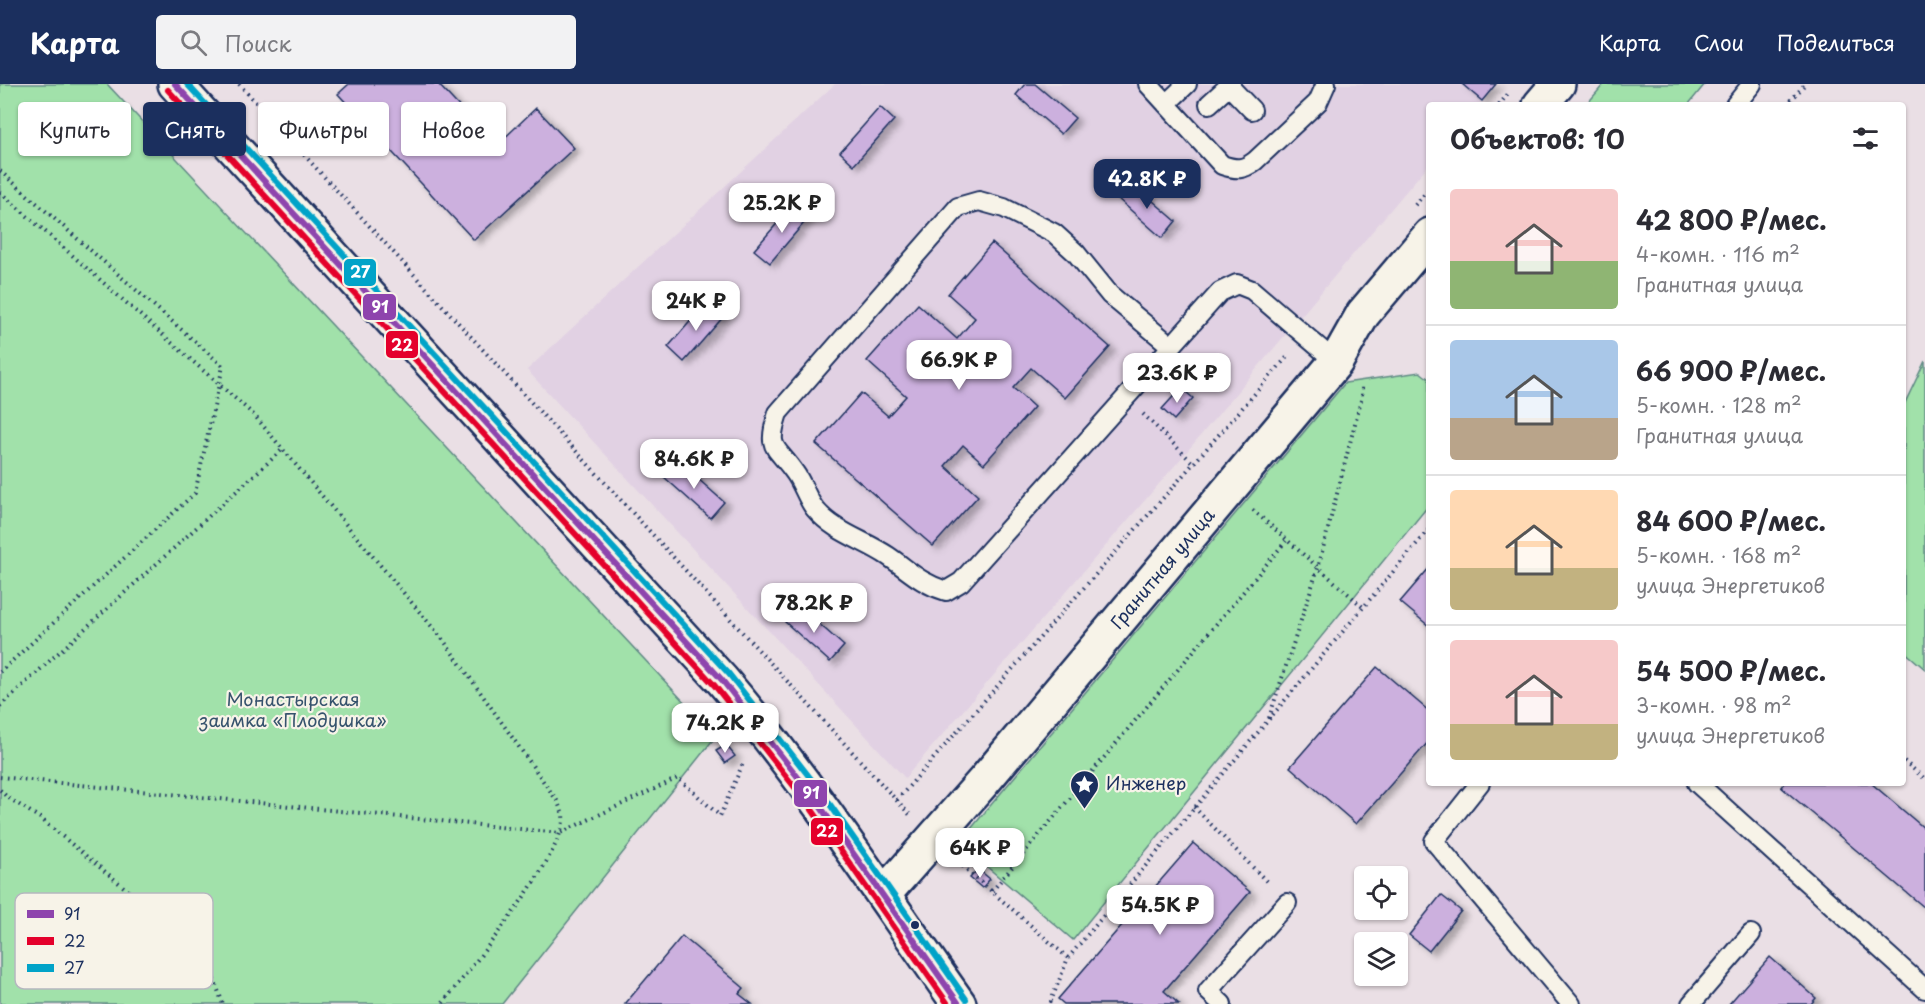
<!DOCTYPE html>
<html lang="ru">
<meta charset="utf-8">
<style>
body{margin:0;font-family:"Playpen Sans",sans-serif;background:#f2f2f3;color:#2b2b33;height:100vh;display:flex;flex-direction:column;font-size:22px;white-space:nowrap}
*{box-sizing:border-box;margin:0}
p{font-size:20px;color:#7c7c81}
.icon{flex:none;width:33px;height:33px;fill:none;stroke:currentColor;stroke-width:2;stroke-linecap:round;stroke-linejoin:round}
.map{position:relative;flex:1;overflow:hidden}
.side{position:absolute;left:1426px;top:18px;width:480px;height:684px;display:flex;flex-direction:column;background:#fff;border-radius:6px;box-shadow:0 2px 4px #0004}
.side>*{flex:none}
.top-card{position:absolute;left:18px;top:18px;width:570px;height:54px;display:flex;gap:12px}
.fabs{position:absolute;left:1354px;top:782px;display:grid;gap:12px}
.fabs a{display:grid;place-items:center;width:54px;height:54px;border-radius:6px;background:#fff;box-shadow:0 2px 4px #0004;font-size:30px}
.price{position:absolute;translate:-50% -51px;padding:0 14px;border-radius:12px;background:#fff;color:#222;font-size:20px;line-height:39px;filter:drop-shadow(0 2px 3px #0008)}
.price::after{content:'';position:absolute;left:50%;top:36px;width:18px;height:14px;margin-left:-9px;background:inherit;clip-path:polygon(0 0,100% 0,50% 100%)}
.price.active{background:#1b2f5e;color:#fff}
ul{padding:0;list-style:none}
li{display:flex;align-items:center;gap:18px;height:150px;padding:0 24px}
li+li{border-top:2px solid #e1e1e2}
li span{display:grid;place-items:center;flex:none;width:168px;height:120px;border-radius:6px;color:#555}
li>.icon{margin-inline-start:auto}
span .icon{width:72px;height:72px;fill:#fffc;stroke-width:1}
li b{font-size:26px}
h2{display:flex;justify-content:space-between;align-items:center;height:72px;padding:0 24px;font-size:26px}
.pill{padding:0 21px;border-radius:6px;background:#fff;box-shadow:0 2px 4px #0004;font-size:21px;line-height:54px}
.pill.active{background:#1b2f5e;color:#fff}
header{display:flex;align-items:center;gap:36px;box-sizing:border-box;height:84px;padding:0 30px;background:#1b2f5e;color:#fff}
header strong{font-size:28px}
nav{display:flex;gap:33px;margin-inline-start:auto;font-size:21px}
.search{width:420px;height:54px;background:#f2f2f3;display:flex;align-items:center;gap:15px;box-sizing:border-box;padding:0 21px;border-radius:6px;color:#7c7c81;font-size:22px}
.map>svg:first-child{display:block}
</style>
<header>
<strong>Карта</strong>
<div class="search"><svg class="icon" aria-label="search" viewBox="0 0 24 24"><circle cx="10" cy="10" r="6"/><path d="M15 15l6 6"/></svg>Поиск</div>
<nav><a>Карта</a><a>Слои</a><a>Поделиться</a></nav>
</header>
<div class="map">
<svg width="1925" height="920" viewBox="0 0 1925 920">
<defs>
<filter id="shadow"><feDropShadow dx="6" dy="4" stdDeviation="3" flood-color="#0004"/></filter>
</defs>
<rect width="100%" height="100%" fill="#eadfe5"/>
<filter id="ink" filterUnits="userSpaceOnUse"><feTurbulence type="fractalNoise" baseFrequency=".0167" numOctaves="2"/><feDisplacementMap in="SourceGraphic" scale="12" xChannelSelector="R" yChannelSelector="G"/><feConvolveMatrix kernelMatrix="1 2 1 2 8 2 1 2 1" color-interpolation-filters="sRGB"/></filter>
<g filter="url(#ink)">
<path fill="#e1d1e3" d="M835,0H1496L1478,21H1430L1429,80L1184,371L905,694L527,286Z"/>
<path fill="#a1e1aa" stroke="#5e8884" stroke-width="1.5" d="M0,0H107L716,652L502,920H0Z
M1604,0H1705L1688,21H1586Z
M1925,277V585L1904,567V321Z
M1420,288L1429,295V421L1073,856L959,759L1345,299Z"/>
<path fill="#ccb0de" stroke="#1b2f5e" stroke-width="1.5" filter="url(#shadow)" d="M349,0H438L496,62L536,24L574,64L474,156L338,10Z
M1025,0H1035L1075,34L1061,50L1016,11Z
M1462,0H1496L1482,17Z
M880,23L894,36L854,81L840,68Z
M1131,98L1176,137L1162,154L1117,114Z
M794,120L809,133L770,179L754,166Z
M992,159L1110,263L1065,314L1031,284L1013,304L1034,323L984,380L963,361L945,382L978,412L933,462L816,360L861,309L888,332L906,312L867,277L918,220L957,255L975,234L948,210Z
M707,218L724,232L684,278L668,263Z
M1181,304L1193,314L1174,336L1162,325Z
M678,377L724,418L710,434L664,393Z
M1430,483V543L1400,518Z
M799,522L844,562L830,578L785,538Z
M1377,583L1430,628V656L1356,740L1290,683Z
M726,661L735,672L725,679L716,667Z
M1784,699H1871L1925,745V824L1781,703Z
M1193,759L1250,808L1164,907L1179,920H1064L1058,915Z
M978,785L990,795L982,804L970,794Z
M1441,811L1461,827L1429,867L1409,851Z
M682,852L744,904L739,910L752,920H625Z
M1770,873L1816,914L1811,920H1729Z"/>
<g fill="none" stroke-linecap="round" stroke-linejoin="round">
<defs>
<path id="lane" d="M1148,0L1222,81C1237,86 1243,86 1255,77L1318,18L1326,0
M1229,2L1252,26
M1166,20L1187,0
M1209,20L1231,0
M1735,21L1752,0
M1171,262L1110,211L1076,169L1054,149L1004,124L979,117L958,123L778,329C766,367 776,361 795,389C803,400 807,415 815,425C834,448 864,456 888,472C910,487 920,499 946,507L961,498L1220,208L1237,200L1252,206L1336,278
M1480,699L1434,757L1571,920
M1697,699L1925,905
M1222,920L1208,907L1287,819
M1691,920L1751,850"/>
<path id="secondary" d="M175,0L722,596C809,698 882,811 959,920
M1540,21L1558,0
M884,810L984,697L1336,278L1363,230L1430,151"/>
</defs>
<use href="#lane" stroke="#1b2f5e" stroke-width="22"/>
<use href="#secondary" stroke="#1b2f5e" stroke-width="38"/>
<path stroke="#1b2f5e" stroke-width="4" stroke-dasharray="1.5 4.5" stroke-linecap="butt" d="M239,0L910,731
M1499,21L1508,10
M1787,21L1805,0
M0,87L223,282L195,409L0,588
M0,108L254,331L444,557L558,718C559,722 562,727 563,731C568,768 467,888 442,920
M1415,121L1430,104
M1143,330L1194,380
M1253,426L1363,523
M0,622L284,364
M1269,634L1318,484L1362,312V301
M1904,677L1925,695
M0,693L560,749L678,694L720,732L744,677
M0,706L7,713L40,734L136,813L167,826L191,841L203,865L223,920
M897,716L1289,271
M1194,723L1269,800
M958,778L1068,874L1051,917L1054,920
M992,807L1286,457
M1068,874L1430,444"/>
<use href="#lane" stroke="#f7f3e8" stroke-width="18"/>
<use href="#secondary" stroke="#f7f3e8" stroke-width="33"/>
<defs>
<path id="bus-1" d="M175,0L722,596L815,715L959,920"/>
<path id="bus-2" d="M168,6L715,602L808,720L948,920"/>
<path id="bus-3" d="M187,0L729,590L822,709L966,915"/>
</defs>
<use href="#bus-1" stroke="#f7f3e8" stroke-width="10"/>
<use href="#bus-2" stroke="#f7f3e8" stroke-width="10"/>
<use href="#bus-3" stroke="#f7f3e8" stroke-width="10"/>
<use href="#bus-1" stroke="#8e44ad" stroke-width="6"/>
<use href="#bus-2" stroke="#e4002b" stroke-width="6"/>
<use href="#bus-3" stroke="#01a3c8" stroke-width="6"/>
</g>
</g>
<defs>
<symbol id="sight-pin" viewBox="-11 -11 22 30"><path d="M0 17L-7.5 6A9.5 9.5 0 1 1 7.5 6Z" fill="#1b2f5e" stroke="#f7f3e8"/><path d="M0-6L1.8-2.2L6-1.7L2.9 1.2L3.7 5.4L0 3.3L-3.7 5.4L-2.9 1.2L-6-1.7L-1.8-2.2Z" fill="#fff"/></symbol>
</defs>
<g fill-rule="evenodd">
<use href="#sight-pin" x="1068" y="684" width="33" height="45"/>
</g>
<circle fill="#1b2f5e" stroke="#f7f3e8" stroke-width="2" cx="915" cy="841" r="5"/>
<g text-anchor="middle" stroke-width="4.5" stroke-linejoin="round" paint-order="stroke">
<g font-size="18" fill="#1b2f5e" stroke="#f7f3e8">
<text transform="translate(1163 485) rotate(-50)" y="6">Гранитная улица</text>
</g>
<g font-size="18" fill="#36536d" stroke="#f7f3e8">
<text x="293" y="622">Монастырская<tspan x="293" dy="21">заимка «Плодушка»</tspan></text>
</g>
<g font-size="18" fill="#1b2f5e" stroke="#f7f3e8" text-anchor="start">
<text x="1106" y="706">Инженер</text>
</g>
</g>
<rect x="15" y="809" width="198" height="96" rx="9" fill="#f7f3e8" stroke="#b5b8bf" stroke-width="1.5"/>
<rect x="27" y="826" width="27" height="8" fill="#8e44ad"/>
<rect x="27" y="853" width="27" height="8" fill="#e4002b"/>
<rect x="27" y="880" width="27" height="8" fill="#01a3c8"/>
<g font-size="16" fill="#1b2f5e">
<text x="64" y="836">91</text>
<text x="64" y="863">22</text>
<text x="64" y="890">27</text>
</g>
<g stroke="#f7f3e8" stroke-width="2">
<rect x="343" y="174" width="34" height="29" rx="6" fill="#01a3c8"/>
<rect x="362" y="209" width="35" height="28" rx="6" fill="#8e44ad"/>
<rect x="385" y="246" width="34" height="29" rx="6" fill="#e4002b"/>
<rect x="793" y="695" width="35" height="29" rx="6" fill="#8e44ad"/>
<rect x="810" y="733" width="34" height="29" rx="6" fill="#e4002b"/>
</g>
<g font-size="16" text-anchor="middle" font-weight="bold" fill="#fff">
<text x="360" y="194">27</text>
<text x="380" y="229">91</text>
<text x="402" y="267">22</text>
<text x="811" y="715">91</text>
<text x="827" y="753">22</text>
</g>
</svg>
<div class="fabs">
<a><svg class="icon" aria-label="locate" viewBox="0 0 24 24"><circle cx="12" cy="12" r="6"/><path d="M12 2v4M12 18v4M2 12h4M18 12h4"/></svg></a>
<a><svg class="icon" aria-label="layers" viewBox="0 0 24 24"><path d="M12 4l9 5-9 5-9-5zM3 14l9 5 9-5"/></svg></a>
</div>
<b class="price active" style="left:1147px;top:126px">42.8K ₽</b>
<b class="price" style="left:782px;top:150px">25.2K ₽</b>
<b class="price" style="left:696px;top:248px">24K ₽</b>
<b class="price" style="left:959px;top:307px">66.9K ₽</b>
<b class="price" style="left:1177px;top:320px">23.6K ₽</b>
<b class="price" style="left:694px;top:406px">84.6K ₽</b>
<b class="price" style="left:814px;top:550px">78.2K ₽</b>
<b class="price" style="left:725px;top:670px">74.2K ₽</b>
<b class="price" style="left:980px;top:795px">64K ₽</b>
<b class="price" style="left:1160px;top:852px">54.5K ₽</b>
<div class="top-card">
<a class="pill">Купить</a>
<a class="pill active">Снять</a>
<a class="pill">Фильтры</a>
<a class="pill">Новое</a>
</div>
<section class="side">
<h2>Объектов: 10<svg class="icon" aria-label="filters" viewBox="0 0 24 24"><path d="M4 7h16M4 17h16"/><circle cx="9" cy="7" r="2"/><circle cx="15" cy="17" r="2"/></svg></h2>
<ul>
<li><span style="background:linear-gradient(#f6c9c9 60%,#8fb573 0)"><svg class="icon" aria-label="home" viewBox="0 0 24 24"><path d="M3 11l9-7 9 7M6 9v11h12V9"/></svg></span><div><b>42 800 ₽/мес.</b><p>4-комн. · 116 m²</p><p>Гранитная улица</p></div></li>
<li><span style="background:linear-gradient(#a9c7e8 65%,#b9a48a 0)"><svg class="icon" aria-label="home" viewBox="0 0 24 24"><path d="M3 11l9-7 9 7M6 9v11h12V9"/></svg></span><div><b>66 900 ₽/мес.</b><p>5-комн. · 128 m²</p><p>Гранитная улица</p></div></li>
<li><span style="background:linear-gradient(#ffd9b3 65%,#c2b280 0)"><svg class="icon" aria-label="home" viewBox="0 0 24 24"><path d="M3 11l9-7 9 7M6 9v11h12V9"/></svg></span><div><b>84 600 ₽/мес.</b><p>5-комн. · 168 m²</p><p>улица Энергетиков</p></div></li>
<li><span style="background:linear-gradient(#f6c9c9 70%,#c2b280 0)"><svg class="icon" aria-label="home" viewBox="0 0 24 24"><path d="M3 11l9-7 9 7M6 9v11h12V9"/></svg></span><div><b>54 500 ₽/мес.</b><p>3-комн. · 98 m²</p><p>улица Энергетиков</p></div></li>
</ul>
</section>
</div>
